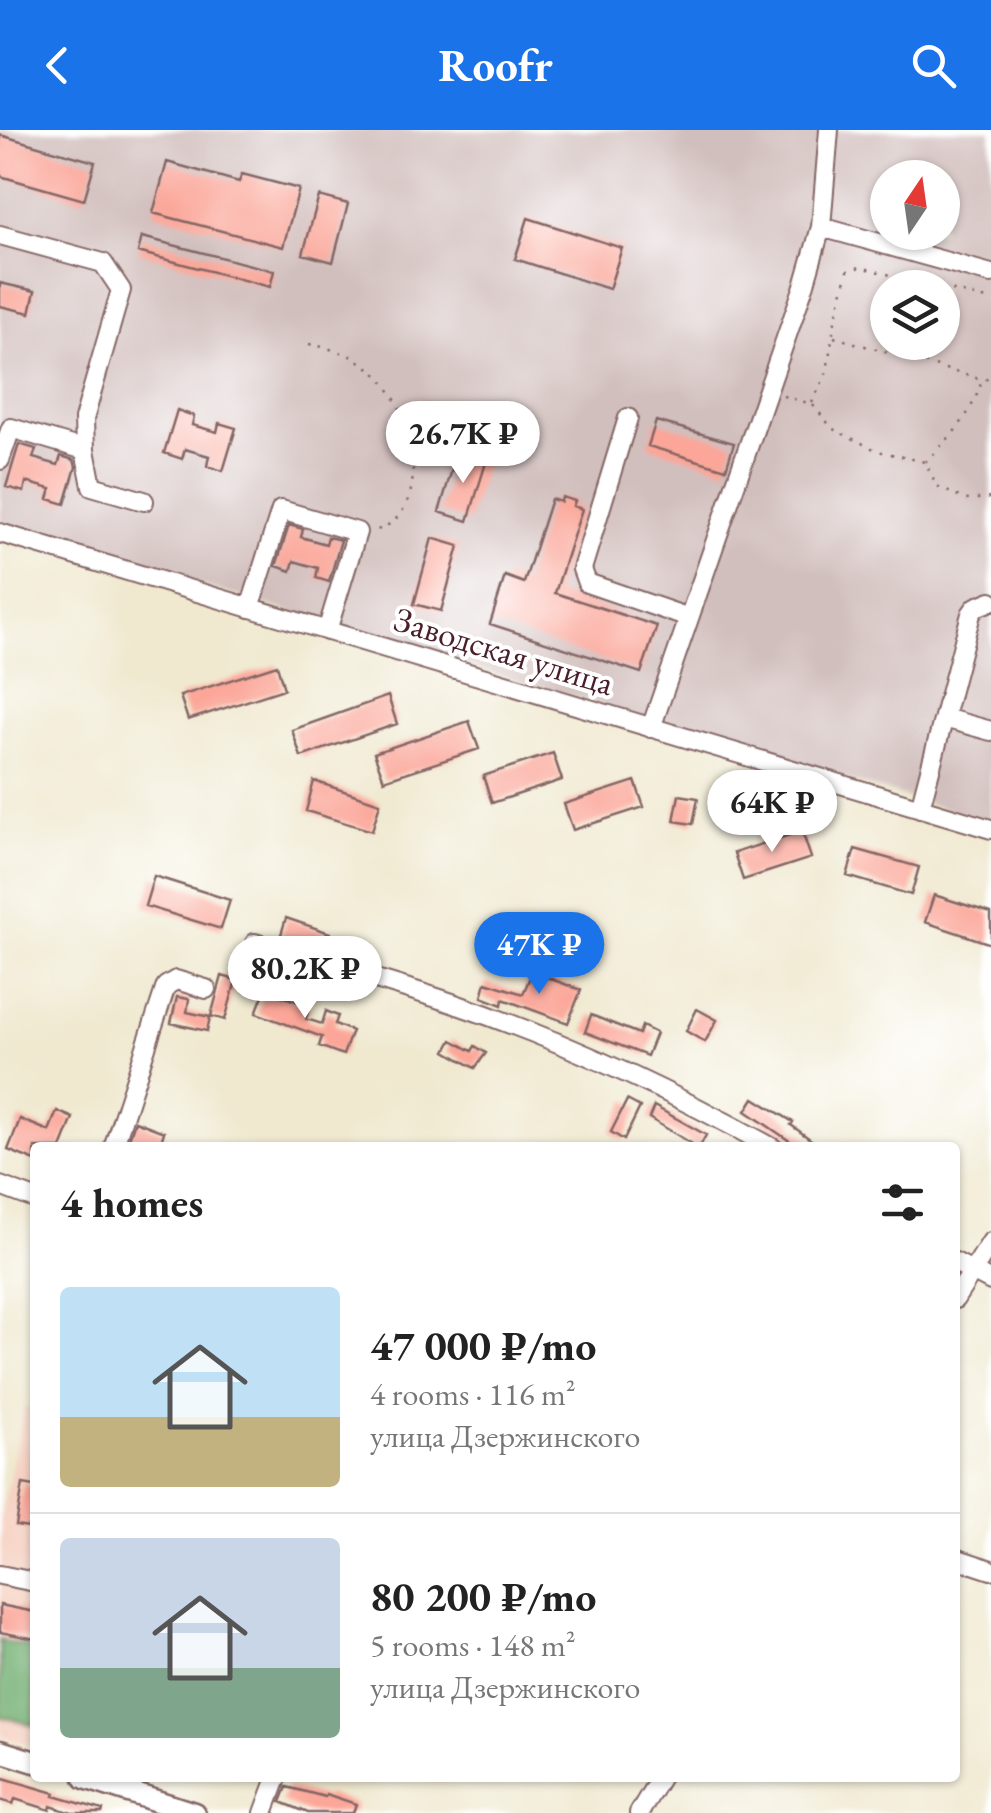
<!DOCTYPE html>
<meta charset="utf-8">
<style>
body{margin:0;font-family:"EB Garamond",serif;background:#f6f6f6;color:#222;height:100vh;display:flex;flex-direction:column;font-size:38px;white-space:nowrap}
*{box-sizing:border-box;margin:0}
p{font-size:32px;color:#767676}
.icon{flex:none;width:55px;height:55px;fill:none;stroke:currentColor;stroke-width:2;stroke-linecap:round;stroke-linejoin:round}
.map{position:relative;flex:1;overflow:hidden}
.sheet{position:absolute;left:30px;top:1012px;width:930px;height:640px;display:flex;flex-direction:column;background:#fff;border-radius:10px;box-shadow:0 2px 8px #0004}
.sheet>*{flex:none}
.needle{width:65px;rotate:13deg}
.controls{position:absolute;left:870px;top:30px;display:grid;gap:20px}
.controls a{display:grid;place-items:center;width:90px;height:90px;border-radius:50%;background:#fff;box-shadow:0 2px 8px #0004;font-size:50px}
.price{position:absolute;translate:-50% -85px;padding:0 22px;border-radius:35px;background:#fff;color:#222;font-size:32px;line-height:65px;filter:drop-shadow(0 2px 5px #0008)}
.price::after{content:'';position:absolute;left:50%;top:60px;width:30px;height:22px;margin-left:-15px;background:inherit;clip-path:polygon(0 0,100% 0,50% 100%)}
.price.current{background:#1a73e8;color:#fff}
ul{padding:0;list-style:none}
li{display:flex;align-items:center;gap:30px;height:250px;padding:0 30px}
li+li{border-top:2px solid #e0e0e0}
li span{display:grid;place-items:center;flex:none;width:280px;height:200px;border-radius:10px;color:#555}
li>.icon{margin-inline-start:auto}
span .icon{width:120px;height:120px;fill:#fffc;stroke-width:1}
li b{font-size:42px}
h2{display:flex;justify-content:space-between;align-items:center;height:120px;padding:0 30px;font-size:42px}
header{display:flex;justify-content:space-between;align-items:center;height:130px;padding:0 30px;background:#1a73e8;color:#fff;font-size:45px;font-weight:700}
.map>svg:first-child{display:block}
</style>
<header><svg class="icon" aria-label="back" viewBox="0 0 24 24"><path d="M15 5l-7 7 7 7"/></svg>Roofr<svg class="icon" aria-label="search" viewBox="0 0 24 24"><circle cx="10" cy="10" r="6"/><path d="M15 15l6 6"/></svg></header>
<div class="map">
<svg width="991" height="1683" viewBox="0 0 991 1683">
<rect width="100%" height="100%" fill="#fff"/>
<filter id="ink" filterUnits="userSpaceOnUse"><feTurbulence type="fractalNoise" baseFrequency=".01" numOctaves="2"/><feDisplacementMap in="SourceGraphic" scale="20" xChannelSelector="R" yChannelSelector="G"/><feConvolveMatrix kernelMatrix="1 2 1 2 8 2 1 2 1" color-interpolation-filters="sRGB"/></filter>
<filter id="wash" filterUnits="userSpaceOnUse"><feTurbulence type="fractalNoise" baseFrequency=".0048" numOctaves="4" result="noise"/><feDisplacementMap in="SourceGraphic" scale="40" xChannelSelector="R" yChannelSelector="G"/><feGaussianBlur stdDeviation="2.25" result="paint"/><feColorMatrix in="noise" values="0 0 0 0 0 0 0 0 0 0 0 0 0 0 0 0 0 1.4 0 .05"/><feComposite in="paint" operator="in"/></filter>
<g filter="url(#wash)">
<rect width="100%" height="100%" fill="#f0e9d0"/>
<path fill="#f6d2c3" d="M25,1277L35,1279V1616L0,1606V1387Z"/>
<path fill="#d1bfbd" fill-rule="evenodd" d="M0,0H991V693L0,395ZM888,48H942V102H888ZM888,158H942V212H888Z"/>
<path fill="#70ad6e" stroke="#5d664c" stroke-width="2.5" d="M0,1510L35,1518V1596L0,1586Z"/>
<g id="blocks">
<path fill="#fba698" d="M0,5L95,32L84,70L0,46Z
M167,32L239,52L242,44L299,59L283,117L153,83Z
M319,66L348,74L333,132L303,124Z
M528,88L622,118L609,159L515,129Z
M142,107L274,141L270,157L138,122Z
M0,153L35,161L30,183L0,176Z
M177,280L194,286L192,295L217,302L219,293L236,298L223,341L207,336L209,326L185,319L182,329L164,323Z
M656,291L734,313L726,339L648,316Z
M19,314L36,319L33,328L58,335L61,326L74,330L76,337L65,374L48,369L51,359L26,352L24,362L6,357Z
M458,320L487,329L468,391L439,382Z
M562,367L575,371L573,376L582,379L555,463L657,496L641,543L490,494L505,446L524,453L551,369L561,372Z
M289,395L303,399L301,407L326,414L328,407L341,410L329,452L316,448L318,438L294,431L291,441L276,436Z
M432,408L459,416L441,481L414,474Z
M277,535L284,559L188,590L180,566Z
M388,566L397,594L301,627L292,600Z
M469,591L479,619L384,650L374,623Z
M553,623L562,650L492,673L483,646Z
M314,651L380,673L372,701L306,681Z
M635,651L644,677L573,700L564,674Z
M679,665L698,668L693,694L674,691Z
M802,701L811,728L743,750L734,723Z
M855,719L919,737L911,765L847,746Z
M154,746L230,770L221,799L145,776Z
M934,765L991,783V814L925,792Z
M286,788L330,803L325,821L280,808Z
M532,842L581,860L568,893L503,869L502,875L482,867L486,852L523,864Z
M222,846L236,850L225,890L211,886Z
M265,860L310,876L306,889L322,894L326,881L338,886L335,894L352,901L343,925L319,916L322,907L256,883Z
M177,867L189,869L187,882L210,887L207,901L171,893Z
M697,879L717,890L705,912L686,901Z
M591,885L639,904L642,896L656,903L647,926L585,902Z
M452,910L472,921L475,916L486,923L475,938L446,921Z
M754,968L793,992L791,995L822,1018H800L746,981Z
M627,970L640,977L624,1010L611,1002Z
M654,976L706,1005L699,1018L649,988Z
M57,981L73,988L61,1018H35V1031L8,1020L20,989L49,1001Z
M135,991L164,1002L159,1018L127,1015Z
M23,1354L35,1356V1399L16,1396Z
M0,1475L35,1482V1509L0,1502Z
M0,1647L55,1663L54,1666L103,1680L102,1683H72L51,1676L50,1680L15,1669L13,1674L0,1670Z
M287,1657L325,1667L326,1664L356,1674L353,1683H308L296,1678L281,1672Z"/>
</g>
</g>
<g filter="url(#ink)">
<use href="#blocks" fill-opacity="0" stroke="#846665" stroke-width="2.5"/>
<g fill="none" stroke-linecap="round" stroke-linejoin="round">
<defs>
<path id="minor" d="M821,97L991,144
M0,105L103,133L121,160L84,289L85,320
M628,288L582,439L587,453L689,488
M0,330L11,298L85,320L92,356L144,371
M0,403L991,699
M250,478L281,380L357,402L327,501
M944,588L991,601
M651,598L805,153L821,97L829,0
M920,678L971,484L976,477L991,471
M255,813C320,833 387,851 452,873C563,910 670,961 773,1018
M113,1018L166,856L176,850L206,859
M0,1056L35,1069
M955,1132L991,1151
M955,1169L991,1112
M955,1428L991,1440
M0,1445L35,1452
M264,1683L277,1648
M639,1683L660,1648"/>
<path id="major" d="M0,1621L35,1632
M85,1648L194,1683"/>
</defs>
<use href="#minor" stroke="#846665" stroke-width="22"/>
<use href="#major" stroke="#846665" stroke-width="25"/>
<path stroke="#846665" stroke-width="2.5" stroke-dasharray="2.5 8" stroke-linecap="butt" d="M942,158L991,170
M834,207L983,250L991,248
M309,214C338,220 359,226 379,247C414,282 436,386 373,401
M783,266L812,274L833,299L878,321L925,332L937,356L965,370L991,368
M812,273L827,242L834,195L848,141L860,137L941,158
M925,332C954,303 968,291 982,251"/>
<use href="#minor" stroke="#fff" stroke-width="18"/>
<use href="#major" stroke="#fff" stroke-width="20"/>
</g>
</g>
<g text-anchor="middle" stroke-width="8" stroke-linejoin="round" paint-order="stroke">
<g font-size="35" fill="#4a1f2b" stroke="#fff">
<text transform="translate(504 521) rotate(17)" y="12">Заводская улица</text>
</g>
</g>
</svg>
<div class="controls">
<a><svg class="needle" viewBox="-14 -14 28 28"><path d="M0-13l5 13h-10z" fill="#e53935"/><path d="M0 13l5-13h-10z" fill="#767676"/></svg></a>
<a><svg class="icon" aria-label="layers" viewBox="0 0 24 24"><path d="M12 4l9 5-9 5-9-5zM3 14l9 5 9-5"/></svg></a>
</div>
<b class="price" style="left:463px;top:356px">26.7K ₽</b>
<b class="price" style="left:772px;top:725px">64K ₽</b>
<b class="price current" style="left:539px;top:867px">47K ₽</b>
<b class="price" style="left:305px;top:891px">80.2K ₽</b>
<section class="sheet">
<h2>4 homes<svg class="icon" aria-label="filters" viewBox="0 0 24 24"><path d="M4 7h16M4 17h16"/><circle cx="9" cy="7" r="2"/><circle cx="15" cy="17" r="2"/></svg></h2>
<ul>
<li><span style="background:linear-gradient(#bfe0f5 65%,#c2b280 0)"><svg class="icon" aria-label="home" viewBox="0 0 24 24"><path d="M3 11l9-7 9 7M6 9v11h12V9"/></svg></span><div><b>47 000 ₽/mo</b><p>4 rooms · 116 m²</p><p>улица Дзержинского</p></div></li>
<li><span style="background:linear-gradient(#c9d6e8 65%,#7fa58c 0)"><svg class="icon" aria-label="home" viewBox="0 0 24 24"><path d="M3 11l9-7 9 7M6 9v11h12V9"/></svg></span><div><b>80 200 ₽/mo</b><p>5 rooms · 148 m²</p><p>улица Дзержинского</p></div></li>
</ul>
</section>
</div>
